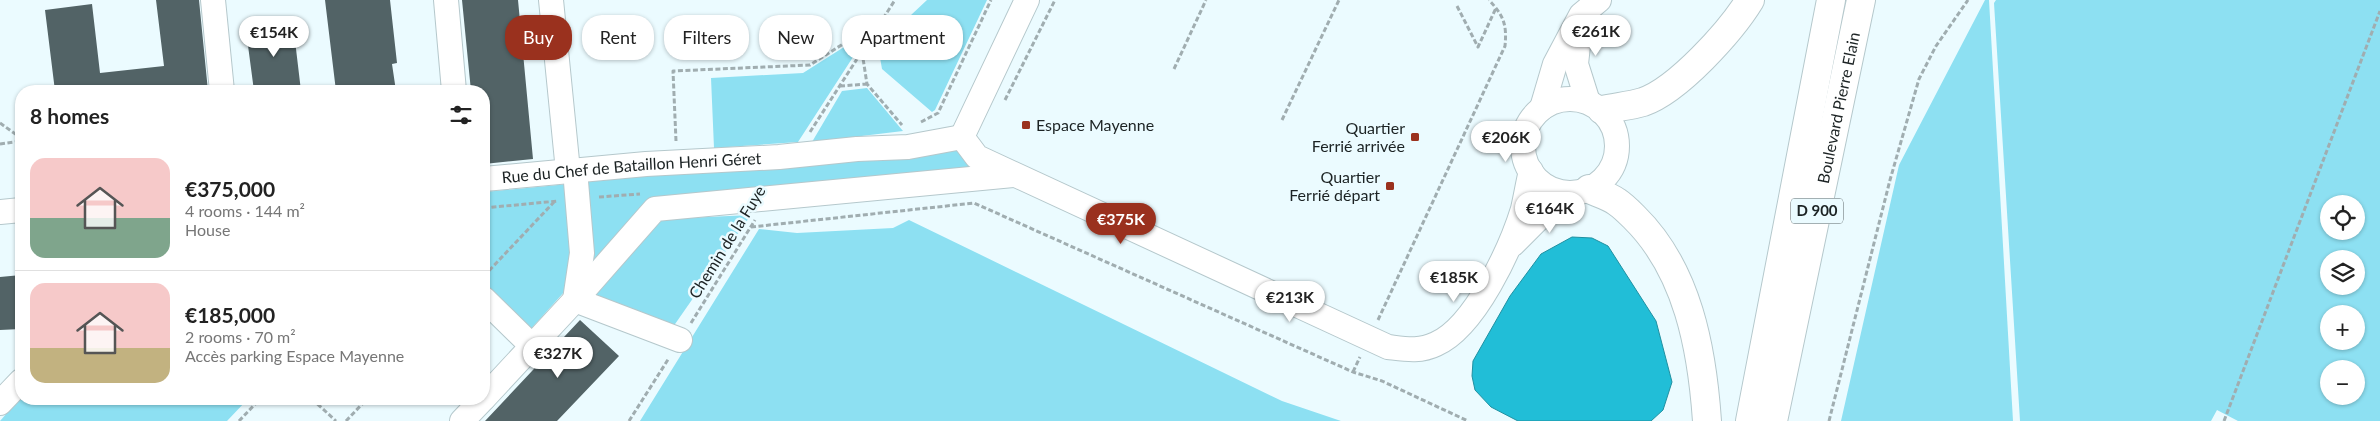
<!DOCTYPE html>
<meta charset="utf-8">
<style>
body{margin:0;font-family:Lato,sans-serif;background:#f6f6f6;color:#222;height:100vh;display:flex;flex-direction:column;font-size:19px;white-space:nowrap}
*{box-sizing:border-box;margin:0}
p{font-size:16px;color:#767676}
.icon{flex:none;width:28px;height:28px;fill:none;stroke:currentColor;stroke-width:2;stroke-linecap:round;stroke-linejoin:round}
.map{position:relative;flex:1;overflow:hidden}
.drawer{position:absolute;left:15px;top:85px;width:475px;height:320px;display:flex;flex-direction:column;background:#fff;border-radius:20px;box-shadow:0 1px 4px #0004}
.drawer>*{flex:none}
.top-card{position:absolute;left:505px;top:15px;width:475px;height:45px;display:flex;gap:10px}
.fabs{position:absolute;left:2320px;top:195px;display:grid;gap:10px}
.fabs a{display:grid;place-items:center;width:45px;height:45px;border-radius:50%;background:#fff;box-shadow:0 1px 4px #0004;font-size:25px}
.price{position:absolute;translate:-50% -42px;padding:0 11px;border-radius:18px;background:#fff;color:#222;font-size:16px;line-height:32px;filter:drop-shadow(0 1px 2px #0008)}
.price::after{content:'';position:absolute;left:50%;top:30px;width:15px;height:11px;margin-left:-8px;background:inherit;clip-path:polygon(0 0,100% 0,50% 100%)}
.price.selected{background:#9a311e;color:#fff}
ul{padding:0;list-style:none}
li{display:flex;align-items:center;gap:15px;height:125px;padding:0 15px}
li+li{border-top:1px solid #e0e0e0}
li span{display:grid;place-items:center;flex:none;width:140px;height:100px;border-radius:15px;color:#555}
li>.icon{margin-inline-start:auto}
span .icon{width:60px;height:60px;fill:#fffc;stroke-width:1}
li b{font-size:21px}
h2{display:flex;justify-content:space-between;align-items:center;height:60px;padding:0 15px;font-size:21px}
.tag{padding:0 18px;border-radius:20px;background:#fff;box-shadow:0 1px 4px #0004;font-size:18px;line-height:45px}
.tag.selected{background:#9a311e;color:#fff}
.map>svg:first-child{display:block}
</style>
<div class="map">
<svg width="2380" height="421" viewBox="0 0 2380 421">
<rect width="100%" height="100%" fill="#ebfbff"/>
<path fill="#8de0f2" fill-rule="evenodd" d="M927,0H987L935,110L932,112L882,69L878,46Z
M1985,0H1989L2013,421H1841L1899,165Z
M1996,0H2380V421H2238L2217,410L2211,421H2020L1994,3ZM2329,204H2356V231H2329ZM2329,259H2356V286H2329ZM2329,314H2356V341H2329ZM2329,369H2356V396H2329Z
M863,35L866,37L798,142L714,148L711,78L803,73Z
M867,88L903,131L812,142L842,91Z
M957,148L970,162L968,168L652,201L592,266L586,180Z
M568,184L573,244L565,291L529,331L484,288V192Z
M751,215L673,327L602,299L593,292L663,219Z
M909,220L1282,401L1341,421H640L759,229L797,233L893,228Z
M21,397V399H246V401L227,421H0Z"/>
<path fill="#21bed7" stroke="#2090a1" d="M1572,237L1592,238L1608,246L1656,321L1672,382L1663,410L1651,421H1518L1491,407L1475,390L1472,376L1473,361L1510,296L1541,254Z"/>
<path fill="#526366" d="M156,0H199L208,91H55L45,10L92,4L100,73L164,66Z
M325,0H390L397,63L392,64L396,91H336Z
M462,0H518L533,159L484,164V91H471Z
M283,16L285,33L294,32L301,91H254L247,38L265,35L263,18Z
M21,275V329L0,330V277Z
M580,320L619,356L557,421H485Z"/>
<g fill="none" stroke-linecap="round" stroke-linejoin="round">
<defs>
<g id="minor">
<path d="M213,0L222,91"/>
<path d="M446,0L454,91"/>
<path d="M551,0L568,171"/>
<path d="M1580,27L1576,64L1588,102"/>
<circle cx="1570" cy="146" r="47"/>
<path d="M1542,108L1555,64L1581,15L1599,0"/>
<path d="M962,137L977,157L1388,347C1405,349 1420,352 1436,344C1475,327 1511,248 1523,209C1526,196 1528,183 1531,171"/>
<path d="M962,137L1027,0"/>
<path id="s1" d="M484,179L646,164L779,157L857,149L908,147L962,137"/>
<path d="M0,212L21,210"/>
<path d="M1513,244L1547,210L1568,193"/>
<path d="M484,299L532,346"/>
<path d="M575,300L582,253L575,170"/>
<path d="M575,300L680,340"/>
<path d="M484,398L575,300L655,209L1013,175"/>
<path d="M0,403L21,381"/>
<path d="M462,421L483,399"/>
</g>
<g id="major">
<path d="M1602,110C1615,107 1630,106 1643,102C1678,90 1731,31 1750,0"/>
<path d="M1589,189C1598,193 1609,196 1617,202C1623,206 1629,212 1634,217C1688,270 1702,349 1707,421"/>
<path d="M1750,421L1831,0"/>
<path id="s2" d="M1773,421L1861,0"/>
</g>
</defs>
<use href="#minor" stroke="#b5c8cc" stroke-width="26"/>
<use href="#major" stroke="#b5c8cc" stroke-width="30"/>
<path stroke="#a0adb0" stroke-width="3" stroke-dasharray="5 2.5" stroke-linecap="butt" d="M1457,6L1478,47L1496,8
M862,52L867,84L902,125
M1174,69L1206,0
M840,86L867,84
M1005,100L1055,0
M1282,120L1339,0
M921,122L938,113L991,0
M0,123L21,138
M810,132L895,0
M676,141L673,71L810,65L879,21
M0,144L21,141
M599,197L640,194
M484,208L558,201
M751,227L974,203L1353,372L1382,381L1468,421
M484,276L554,202
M1378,320L1505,46C1507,25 1504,16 1489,0
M691,323L755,220
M1353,372L1360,357
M312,399L336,421
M239,421L260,399
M346,421L367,399
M629,421L669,358
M1829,421L1890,180L1919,79L1936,46L1968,0
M2224,421L2380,11"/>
<use href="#minor" stroke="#fff" stroke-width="24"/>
<use href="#major" stroke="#fff" stroke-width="28"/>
</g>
<g fill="#9a311e" stroke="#ebfbff" stroke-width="2">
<rect x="1021" y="120" width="10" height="10" rx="2.5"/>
<rect x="1410" y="132" width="10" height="10" rx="2.5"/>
<rect x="1385" y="181" width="10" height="10" rx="2.5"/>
</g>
<g text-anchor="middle" stroke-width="5" stroke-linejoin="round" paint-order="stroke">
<rect fill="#ebfbff" stroke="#5a6466" stroke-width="1" x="1791" y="198.5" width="52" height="25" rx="4"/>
<g font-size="15" font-weight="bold" fill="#1c2324">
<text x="1817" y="216">D 900</text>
</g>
<g font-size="16" fill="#1c2324" stroke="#ebfbff">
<text dy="6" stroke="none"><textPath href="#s2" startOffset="320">Boulevard Pierre Elain</textPath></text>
<text dy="6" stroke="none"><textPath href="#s1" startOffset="148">Rue du Chef de Bataillon Henri Géret</textPath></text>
<text transform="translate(727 242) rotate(-58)" y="6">Chemin de la Fuye</text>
</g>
<g font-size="16" fill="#1c2324" stroke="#ebfbff" text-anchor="end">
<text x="1036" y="131" text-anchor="start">Espace Mayenne</text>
<text x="1405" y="134">Quartier<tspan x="1405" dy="18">Ferrié arrivée</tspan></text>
<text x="1380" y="183">Quartier<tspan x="1380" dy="18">Ferrié départ</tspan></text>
</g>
</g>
</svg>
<div class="fabs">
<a><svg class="icon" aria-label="locate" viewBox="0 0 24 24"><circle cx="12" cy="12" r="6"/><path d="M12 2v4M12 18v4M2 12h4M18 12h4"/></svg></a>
<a><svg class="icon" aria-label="layers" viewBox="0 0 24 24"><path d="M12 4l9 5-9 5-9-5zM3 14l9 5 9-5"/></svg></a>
<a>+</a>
<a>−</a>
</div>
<b class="price" style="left:1596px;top:57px">€261K</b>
<b class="price" style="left:274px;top:58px">€154K</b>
<b class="price" style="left:1506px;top:163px">€206K</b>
<b class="price" style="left:1550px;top:234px">€164K</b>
<b class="price selected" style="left:1121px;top:245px">€375K</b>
<b class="price" style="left:1454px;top:303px">€185K</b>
<b class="price" style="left:1290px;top:323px">€213K</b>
<b class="price" style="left:558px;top:379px">€327K</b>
<div class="top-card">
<a class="tag selected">Buy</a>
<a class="tag">Rent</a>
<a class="tag">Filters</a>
<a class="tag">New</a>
<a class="tag">Apartment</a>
</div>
<section class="drawer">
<h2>8 homes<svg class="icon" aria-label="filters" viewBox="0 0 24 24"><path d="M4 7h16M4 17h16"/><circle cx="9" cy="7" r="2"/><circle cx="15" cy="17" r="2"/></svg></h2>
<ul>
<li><span style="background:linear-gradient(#f6c9c9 60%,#7fa58c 0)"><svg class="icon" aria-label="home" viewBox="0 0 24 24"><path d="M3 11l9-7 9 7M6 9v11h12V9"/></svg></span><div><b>€375,000</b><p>4 rooms · 144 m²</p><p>House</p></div></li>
<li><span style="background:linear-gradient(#f6c9c9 65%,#c2b280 0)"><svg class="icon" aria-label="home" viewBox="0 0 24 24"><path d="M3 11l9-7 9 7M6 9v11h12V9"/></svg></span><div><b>€185,000</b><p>2 rooms · 70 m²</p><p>Accès parking Espace Mayenne</p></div></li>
</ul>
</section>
</div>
